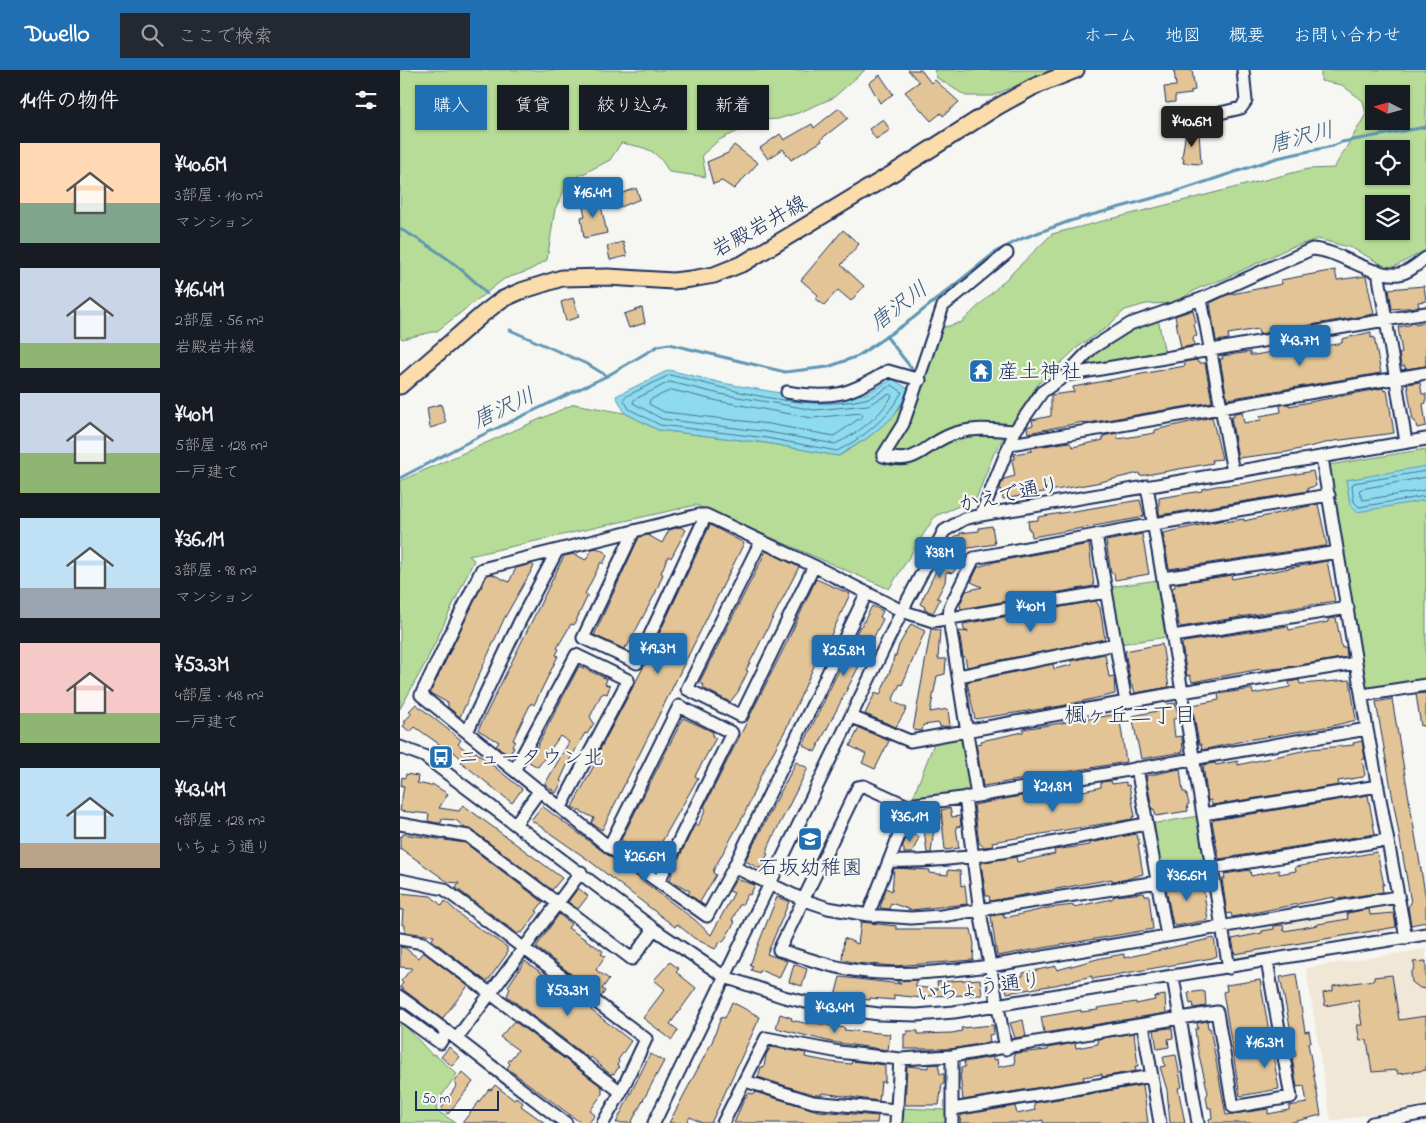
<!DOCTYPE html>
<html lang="ja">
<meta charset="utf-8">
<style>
body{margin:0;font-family:"Indie Flower","Klee One",sans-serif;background:#242831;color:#f1f3f6;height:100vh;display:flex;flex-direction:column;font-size:19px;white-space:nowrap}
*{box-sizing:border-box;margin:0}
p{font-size:16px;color:#9ea1a6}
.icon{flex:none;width:28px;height:28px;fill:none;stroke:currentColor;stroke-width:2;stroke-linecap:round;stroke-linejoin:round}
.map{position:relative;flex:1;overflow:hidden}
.details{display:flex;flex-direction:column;background:#171b24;width:400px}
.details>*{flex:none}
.top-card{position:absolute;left:15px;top:15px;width:475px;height:45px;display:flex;gap:10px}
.needle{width:32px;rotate:276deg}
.buttons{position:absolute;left:965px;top:15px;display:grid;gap:10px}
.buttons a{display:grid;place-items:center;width:45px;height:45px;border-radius:0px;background:#171b24;box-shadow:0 1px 4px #0004;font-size:25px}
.scale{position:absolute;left:15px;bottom:12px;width:84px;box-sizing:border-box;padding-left:5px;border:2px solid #1b2f5e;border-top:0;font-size:14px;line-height:18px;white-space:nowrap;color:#1b2f5e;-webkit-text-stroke:4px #f6f6f2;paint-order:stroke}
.price{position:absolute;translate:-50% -42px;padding:0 11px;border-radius:5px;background:#1f6fb2;color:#fff;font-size:16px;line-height:32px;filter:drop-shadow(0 1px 2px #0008)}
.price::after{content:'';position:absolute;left:50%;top:30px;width:15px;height:11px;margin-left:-8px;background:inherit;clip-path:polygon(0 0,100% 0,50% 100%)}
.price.current{background:#222;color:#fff}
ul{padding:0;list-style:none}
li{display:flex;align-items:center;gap:15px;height:125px;padding:0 20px}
li span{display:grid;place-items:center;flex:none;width:140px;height:100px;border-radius:0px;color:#555}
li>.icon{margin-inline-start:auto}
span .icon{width:60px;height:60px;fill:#fffc;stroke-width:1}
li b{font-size:21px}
h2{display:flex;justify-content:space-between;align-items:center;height:60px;padding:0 20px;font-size:21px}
.chip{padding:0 18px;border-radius:0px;background:#171b24;box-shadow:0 1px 4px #0004;font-size:18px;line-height:45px}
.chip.current{background:#1f6fb2;color:#fff}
header{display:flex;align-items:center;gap:30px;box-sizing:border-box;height:70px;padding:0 25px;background:#1f6fb2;color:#fff}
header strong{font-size:24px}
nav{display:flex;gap:28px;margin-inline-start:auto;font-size:18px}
.search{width:350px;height:45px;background:#242831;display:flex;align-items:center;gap:12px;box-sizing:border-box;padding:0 18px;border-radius:0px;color:#9ea1a6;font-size:19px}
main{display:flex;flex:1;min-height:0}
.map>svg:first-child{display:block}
</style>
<header>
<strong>Dwello</strong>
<div class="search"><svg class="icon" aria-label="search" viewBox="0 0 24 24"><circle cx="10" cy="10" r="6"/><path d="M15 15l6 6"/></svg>ここで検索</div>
<nav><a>ホーム</a><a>地図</a><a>概要</a><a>お問い合わせ</a></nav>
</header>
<main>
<section class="details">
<h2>14件の物件<svg class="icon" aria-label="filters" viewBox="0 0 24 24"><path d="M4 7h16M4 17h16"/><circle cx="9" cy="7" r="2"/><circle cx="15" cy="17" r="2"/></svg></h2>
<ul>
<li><span style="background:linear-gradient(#ffd9b3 60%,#7fa58c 0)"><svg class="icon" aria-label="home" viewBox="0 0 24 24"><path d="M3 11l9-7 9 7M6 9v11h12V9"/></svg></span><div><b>¥40.6M</b><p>3部屋 · 110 m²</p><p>マンション</p></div></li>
<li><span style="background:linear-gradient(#c9d6e8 75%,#8fb573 0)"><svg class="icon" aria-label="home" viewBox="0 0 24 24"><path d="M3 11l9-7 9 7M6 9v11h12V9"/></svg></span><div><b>¥16.4M</b><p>2部屋 · 56 m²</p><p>岩殿岩井線</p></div></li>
<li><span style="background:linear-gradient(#c9d6e8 60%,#8fb573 0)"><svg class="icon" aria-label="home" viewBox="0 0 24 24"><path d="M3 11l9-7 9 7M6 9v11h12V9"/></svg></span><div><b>¥40M</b><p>5部屋 · 128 m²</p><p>一戸建て</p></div></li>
<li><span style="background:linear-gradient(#bfe0f5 70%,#9aa5b1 0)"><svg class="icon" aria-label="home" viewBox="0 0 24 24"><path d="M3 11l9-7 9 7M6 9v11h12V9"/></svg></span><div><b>¥36.1M</b><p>3部屋 · 98 m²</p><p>マンション</p></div></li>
<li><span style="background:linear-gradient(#f6c9c9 70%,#8fb573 0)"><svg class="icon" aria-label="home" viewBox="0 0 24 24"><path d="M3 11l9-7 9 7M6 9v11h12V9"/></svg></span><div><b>¥53.3M</b><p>4部屋 · 148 m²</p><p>一戸建て</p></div></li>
<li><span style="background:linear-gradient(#bfe0f5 75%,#b9a48a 0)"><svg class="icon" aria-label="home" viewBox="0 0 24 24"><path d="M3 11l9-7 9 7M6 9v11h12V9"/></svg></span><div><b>¥43.4M</b><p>4部屋 · 128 m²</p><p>いちょう通り</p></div></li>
</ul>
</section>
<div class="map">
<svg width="1026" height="1053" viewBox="0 0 1026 1053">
<rect width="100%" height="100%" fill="#f6f6f2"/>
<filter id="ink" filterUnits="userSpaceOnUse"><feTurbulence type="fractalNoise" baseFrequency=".02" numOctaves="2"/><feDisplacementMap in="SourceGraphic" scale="10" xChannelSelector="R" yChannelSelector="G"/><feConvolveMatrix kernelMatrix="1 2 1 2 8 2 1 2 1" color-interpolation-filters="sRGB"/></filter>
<g filter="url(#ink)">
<path fill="#f0e7d6" d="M991,834L995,838L999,859L833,887L829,863Z
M1026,879V1035L931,1051L906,898Z"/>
<path fill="#b6dc97" stroke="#68867a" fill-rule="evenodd" d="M0,0H465L433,28L398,43L378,49L362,50L319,70L302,85L306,107L269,102C256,78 246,78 221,73L210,90L169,111L155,139L147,190L128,201L104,209L37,261L2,269L0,266Z
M534,0H653L592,26H566L537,8Z
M921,0H1026V180L990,199L952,178L918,169L889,178L824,209L799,218L774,233L746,234L725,240L706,258L678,277L638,314L594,383L576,429L535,446L489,519L296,435L69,486L74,490L26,592L0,639V411L174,334L225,343L258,360L366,373L439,386L466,369L494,346L528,295L542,258L562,252L652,164L908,99L934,98L966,44L963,31L942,15L921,11ZM974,24H1001V51H974ZM974,79H1001V106H974ZM974,134H1001V161H974Z
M758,248L765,285L680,299L694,281L731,258Z
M1026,379V609L967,618L929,395Z
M758,510L767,567L719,574L710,517Z
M562,668L571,721L512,730L534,673Z
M799,746L809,805L762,813L751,754Z
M0,950L32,985L34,984L57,1004L38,1031L36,1040L56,1053H0Z
M500,1038L547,1040L546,1053H500Z"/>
<path fill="#8ddbec" stroke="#5f96b3" d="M269,300L322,313L415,329L465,324L493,309L510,320L492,348L466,369L438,386L366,373L258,360L225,343L216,326Z
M1026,396V430L957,442L950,434L946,410Z"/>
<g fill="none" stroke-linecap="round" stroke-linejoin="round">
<path stroke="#497497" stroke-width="1" d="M270,305C331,319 403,343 465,329C474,327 484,319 492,315L502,322C488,348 463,368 437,381L367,368L260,355L229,339L224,330L225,327Z
M270,312L320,324L415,340L468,335L489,324L492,326C480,347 457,364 435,374L368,362L262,349L233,333L234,330Z
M272,320L318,331L412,348L461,343L463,346L434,366L369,354L264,342L249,334L250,330Z
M1026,401L954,413L952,416L954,432L959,437L1026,426
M1026,407L961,419L959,421L963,430L1026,420"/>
<path stroke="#5f96b3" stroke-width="3" d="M0,159C32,176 63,198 87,224
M110,260L189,295L207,306
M486,266L512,299
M0,408L76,368L207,306L258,276L269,274L385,302L428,297L458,286L512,249L597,181L621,169L670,151L775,122L877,88L933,76L942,72L1026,57"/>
</g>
<path fill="#e2c496" stroke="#1b2f5e" d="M508,0H521L531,13L535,10L559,32L543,46L541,43L531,51L505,22L519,12Z
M774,0H792L795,20L791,21V24L775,26V32L766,33L764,17L776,16Z
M480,5L493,24L480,33L469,13Z
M439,38L448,48L421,69L422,71L391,90L383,79L368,89L360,78L380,64L384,70L412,54L414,58Z
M483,49L490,60L476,69L469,59Z
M786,60L799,61L801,94L783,93L784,88H782Z
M334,75L358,93L334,119L322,111L313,114L307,92L328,83Z
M236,118L240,129L221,137L216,126Z
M199,127L207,163L184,168L181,147L185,146L183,137H186L185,130Z
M443,160L459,174L441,195L464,216L451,231L438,220L424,235L415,228L418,225L401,210Z
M223,172L227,186L210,190L207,176Z
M935,200L937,210L966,206L974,244L859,264L858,259L828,264L829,269L816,271L810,233L827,225L882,214L881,210Z
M1024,216L1026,231L1018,232L1019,237L992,239L989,219Z
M173,228L179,247L166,251L161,232Z
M242,238L245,253L229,258L224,244Z
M793,240L796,253L794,254L797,266L793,267L794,275L781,278L775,246Z
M1026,252V296L1005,299V296H1001L999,284L1002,283L998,257Z
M971,262V268L974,267L981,303L827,329L820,289H823L822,286L850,282V285H855L925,272V276L942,273V269Z
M797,290L798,293H805L812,332L683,354V352L628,363L627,357L633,355L632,350L651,346V325L674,322L673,317L768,299L785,296L784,292Z
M1020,312L1022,324H1026V333L1023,334L1026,356L1017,358L1015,351H1013L1007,314Z
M983,318L984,321L987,320L994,363L934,371L887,382L838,388L831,347H834V343L842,342L844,353L861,350L860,346L881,342L880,335L889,334V336Z
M41,334L46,353L30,358L27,338Z
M812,347L822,389L812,390L813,393L740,406L739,403L696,413L603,429L600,417L604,409L615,406L612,390L615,389L614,384L632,381L631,378L669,372L673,377L703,370V366L717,363L718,369L755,363V360Z
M913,401L916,416L908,418V421L760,445L759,443V428L802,421V419L816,416L841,414Z
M740,430L744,446L739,448L632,467L631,460H629L628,451L638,450V447Z
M918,434L927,475L925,476L769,499L763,463L823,450L824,452L844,449V451Z
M310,455L344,473L202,760L191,753L194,748L172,737L198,688L196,687L244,596Z
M592,456L595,474L556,480L555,466L560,465V463L579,461V458Z
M280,457L286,460L271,488L268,486L261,503L263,504L255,524L227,577L225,576L224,579L194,565L239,467L248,465L262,473L269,460Z
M742,464L749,504L715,510L714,503H711L706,471Z
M689,474L694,516L561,539L560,534L566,521L582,517L571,512L578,497L594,492Z
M548,476L560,482L555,492L558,494L553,503L546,502L545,512L537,528L540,529L533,543L524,539L525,537L520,534Z
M197,478L206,483L207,486L203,494L201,492L185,524L188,525L174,555L171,554L157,578L159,579L156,585L158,586L134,635L131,633L113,670L115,671L112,676L114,677L109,685L96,676L99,672L78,660L164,486L174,484L186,490L192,479Z
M366,481L399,497L346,600L348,601L338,622L330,632L303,618L304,615L299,613Z
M927,491L935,531L781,557L779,555L772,518L775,517V514L831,505L832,509Z
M131,494L134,496L104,549L60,647L48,637V633L30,623L87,505L92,504L109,512L116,498Z
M416,509L450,524L431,565L422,578L387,657L361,705L344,745L314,799L313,803L316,805L300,832L288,824L290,821L270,810L272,803L295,754L298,756L306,739L304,737L388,570Z
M696,531L700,538L705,569L567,597L565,587H563L559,561L569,562L564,560L563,554Z
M472,536L483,541L480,547L483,549L415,682L403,675L460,556L461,557Z
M936,548L942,578L946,577L947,587L882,598L861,600V599L792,612L790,605L787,606L782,574L784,572L888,556L889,560L928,552V549Z
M511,554L525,561L502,615L500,614L492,631L507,638L496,657L465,644L475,623L480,625L492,596L494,586H496L499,575Z
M531,559L540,560L538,589H546L545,604L537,606L530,642L548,639L550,656L540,657L539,653L523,655L522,661L513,660Z
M762,574L769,617L735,623L733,616H731L725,581Z
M705,584L709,607L714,606L715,624L661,636L575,649L567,612L653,594L654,599L672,595L671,591Z
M179,596L207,609L205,614L210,616L207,624L204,623L201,625L190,647L194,653L187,664L185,663L168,693L160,711L162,712L156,723L145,714L169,672L160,666L138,697L129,692Z
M899,610L900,614L950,610L956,650L932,656L847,670L802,680L801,674H799L792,635L819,630L818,624L852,619L853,624L890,617L889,612Z
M1026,623V655L1021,656L1016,624Z
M992,629L1026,829V852L1011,855L1008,837L1011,833L976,632Z
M775,633L779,648L773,649L775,667L782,666L783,682L741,689L732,646L763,640L768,639L767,634Z
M16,634L61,670L58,674L72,685L76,682L122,719L112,733L61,692L63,690L48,677L46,679L15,657L10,662L3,656L6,653L4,652L12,643L9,641Z
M719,644L726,692L583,716L576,674L581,673V671L623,662V659Z
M283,648L313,662L312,666L316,668L295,706L298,708L256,782L259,784L253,796L241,789L244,783L242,781L221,770Z
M459,658L489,671L475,699L462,693L466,684L450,676Z
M962,671L965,689H962L965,705L963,707L938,711L939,715L812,735L811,730L808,731L803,695L815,693L816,695L838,691V695L911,679L954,675L953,673Z
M396,692L408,698L374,765L366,783L368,784L365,789L367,790L363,798H359L345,791Z
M780,699L783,722H786L789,734L787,735L788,741L756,746L754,739H752L746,706Z
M6,704L18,706L17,713L31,716L32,714L48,724L39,738L59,741L63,735L162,808L152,820L72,760L65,758L56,750L42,749L41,753H37L28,751L29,744L0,741L4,716H1L2,707L5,708Z
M711,711L712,714L726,712V716L729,715L735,746L732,747L733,749L592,772L593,776L584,777L579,773L574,735L626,725H636L637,729L656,724V726L693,719L701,717V712Z
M968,725L975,764L819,789L812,752L814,750Z
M142,736L295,850L311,865L334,823L329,821L336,809L355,815L350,825L348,824L342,835L340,834L332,850L335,852L323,872L321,871L315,879L294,868L277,854L275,857L187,789L131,750Z
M550,738L552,747L560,746L561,756L556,757L559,778L545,780L541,740Z
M536,740L531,783H527L522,743Z
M508,763L519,767L512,783H504V779L502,778Z
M3,764L65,773L143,832L136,841L138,842L122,863L120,862L118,864L56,818L59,813L48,812L0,778V766L2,767Z
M736,764L740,774H738L743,804L724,810L712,811V809L590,831L589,826H586L581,794L584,792L616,787L617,792L655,784L654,780L690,775V773Z
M977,782L984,815H982L983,822L945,828L934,829V827L832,847L831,843L827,844L822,809H825L824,804L850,800L851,806L879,800V804L896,801L895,797Z
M494,798L530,800L529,803L548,805V800L560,801L561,816L565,815L567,834L511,840L491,833L489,839L480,838L486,818L492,821Z
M802,809L808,850L776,856L773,854L765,814Z
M178,818L188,826L178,839L168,832Z
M0,823L31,826L42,836L45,831L65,849L107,877V884L87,912L32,870L34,866L5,862V855H2L3,840H0Z
M744,823L745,826H749L753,859L597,886L591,846L604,844V848L648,838L674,835V837L712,829L715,826Z
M377,827L389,832L367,884L387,891L379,908L360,900L359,903L351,900L353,896L350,895Z
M969,839L970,845L994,843L996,857L835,884L832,869L862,863V861L874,859V856L883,855L884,861L918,855V854L948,849L947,843Z
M159,844L171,854L168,858L203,881L201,884L205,886L196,900L209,909L202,919L205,921L201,927L136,877Z
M461,852L496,856V859H571L574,874L573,890L494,896L455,893L442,889L444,868L458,874Z
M814,868L817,886L812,888L692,909V906L655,915L607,923L604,907L623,906V903L656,896L657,900L701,888L724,884V888Z
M0,877L5,878L18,888L23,882L68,916L42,949L0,917L3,913L1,911L12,898L0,897Z
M125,891L192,939L191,940L231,971L218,990L219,992L217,995L219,997L214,1004L212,1003L211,1005L191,987L190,989L107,926L110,918L108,916Z
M1026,891V919L1020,918L1012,912L1011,904L1015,896L1013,892Z
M270,892L279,899L276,902L296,918L270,954L278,960L272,970L243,948L265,919L254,910Z
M394,894L407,899L402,916L389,912Z
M896,904L905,962L909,961L911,973H908L921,1045L889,1053H810L809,1049L812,1048L811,1038H808L806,1027L808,1023L797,977L795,959H798L797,953L807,951L808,958H810L826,1045L868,1039V1044L889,1040V1036L907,1033L904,1016L897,1017L892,987L896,986L880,907Z
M992,905L999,950L1026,946V1000L998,1004L997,1000L972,1002L967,970L960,971L957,955H962L958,930L925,936L923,923L933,921V916L974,910V907Z
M440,907L501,914L496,911L516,910V917L538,919L537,912L580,909L582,925L522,926V928L494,925V930L470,928V930L435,926Z
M860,910L879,1019L840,1026L823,922L827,921L826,915Z
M801,921L805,922L806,936L794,938L793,933L790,934L788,923Z
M765,925L766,943L644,963L641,947L681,940V942L698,940L697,938L736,932V934L755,930L754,927Z
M332,932L360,947L311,1053H302L290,1047L286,1053H269L312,972L321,947L325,948Z
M380,944L392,948L391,950L409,954V952L445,958L444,960L490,964L488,980L431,972L376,958Z
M623,950L626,966L615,968L610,953Z
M114,951L202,1017V1024L190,1041L195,1045L189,1053H181L107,998L110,994L108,992L118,980L100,967Z
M593,955L594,964L589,965L590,972L551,979H504V964L507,965V961H518V964L552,963L562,961L561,958Z
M769,958H772L773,968L768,969L769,977L757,979L754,960Z
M734,963L738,996H735L736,1001L702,1007V1004L683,1007L684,1010L563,1030L560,1004H561V998L565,997L564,992L593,987V990L597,989L598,997L615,994L614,984L617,983L648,980L647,978L675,973L676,978L698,974L697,969Z
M49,977L60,987L52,996L41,987Z
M371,977L406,983L405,987L431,992L451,994L452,991L485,995V1012H481L479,1031L422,1023L421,1025H414L358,1007L361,997H364L366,985Z
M250,984L264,991L231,1053H216Z
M776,985L782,1017L778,1018L785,1053H770L767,1020L760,997L765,996L763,987Z
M538,994L540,1004H544V1014H542L539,1035H505L507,996L528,998V995Z
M62,1002L73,1012L48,1044L41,1039L57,1015L54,1013Z
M95,1015L114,1030L116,1027L123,1033L121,1036L145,1053H62L89,1019L91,1020Z
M743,1015L748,1053H643V1050L628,1053H560L561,1045L615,1036L617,1044L635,1040L634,1033Z
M355,1022L418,1041L478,1046L477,1053H334L345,1027H347L348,1023L355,1024Z"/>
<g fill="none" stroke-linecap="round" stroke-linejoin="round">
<defs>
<path id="minor" d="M774,54L841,38L846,31L843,0
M607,183L543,236L503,354L483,386C518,396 522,376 550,365C571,356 594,360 615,361
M978,201L1006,372
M801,229L833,402
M666,305L1026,243
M387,322C432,330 449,325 488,301L520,310
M610,374L1026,303
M922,388L967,659L1006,868
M747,416L829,898
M581,445L615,361L642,322L666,305L692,278L730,254L801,229L912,179C942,181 969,207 999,204C1008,203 1018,194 1026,188
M234,461L183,568L237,593L306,445
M696,465L726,632
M361,471L287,619L341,646L414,496
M763,508L938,482
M467,522L334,797L307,846L209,777L21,625L82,499L298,445H306L414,496L502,541L533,551L706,522
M773,566L948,538
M559,606L716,574
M963,625L1026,615
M452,647L510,671L782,622L956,593
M68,660L120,551L157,481
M0,677L24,686L254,859L325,907L384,927L430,938L479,944L517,945L554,942L1026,864
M737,698L767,866
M115,699L176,585L228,610L161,737
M577,726L549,549L550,537L574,488L754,454L929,425
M565,727L580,842L606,979
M510,737L464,716L458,717L379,880C412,890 445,902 480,903C517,905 554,900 590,896L997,827
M803,744L978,716
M116,753L140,720
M0,754L68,766L232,889L254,859
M209,777L279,636L332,663L259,811
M489,791C572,794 664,769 746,754
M334,797L404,830L428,838L468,845L510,737L516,734L577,726L967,659
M812,798L987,770
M0,810L44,819L246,969L221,1022L203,1053
M468,845L511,848L541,846L757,812
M0,869L23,873L221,1022
M773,907L798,1053
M0,927C57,967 110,1012 166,1053
M0,944L40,973L47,961
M743,955L760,1053
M57,968L181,802
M552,986V1053
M345,1011L413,1032L496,1040
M553,1039L752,1006
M254,1053L502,541L544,461L564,449L581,445L1026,369
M323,1053L366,968L439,982L500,989L552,986L817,942L833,1037L891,1027L867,891
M496,1053L500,989
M972,1053L1026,1043"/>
<path id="major" d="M0,316L83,244L101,230L121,221L162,208L208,207L273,211L291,209L314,205L344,193L490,105L597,37L633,17L676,0"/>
</defs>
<use href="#minor" stroke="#1b2f5e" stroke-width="15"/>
<use href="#major" stroke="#1b2f5e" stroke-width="19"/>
<use href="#minor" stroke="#f6f6f2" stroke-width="11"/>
<use href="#major" stroke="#faddab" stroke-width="15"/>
</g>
</g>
<defs>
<symbol id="temple-square" viewBox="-11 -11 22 22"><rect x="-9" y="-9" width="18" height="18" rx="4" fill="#1f6fb2" stroke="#f6f6f2"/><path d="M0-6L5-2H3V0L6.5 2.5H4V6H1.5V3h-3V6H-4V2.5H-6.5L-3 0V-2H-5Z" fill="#fff"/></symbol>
<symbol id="bus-square" viewBox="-11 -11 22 22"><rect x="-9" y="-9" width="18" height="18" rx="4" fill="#1f6fb2" stroke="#f6f6f2"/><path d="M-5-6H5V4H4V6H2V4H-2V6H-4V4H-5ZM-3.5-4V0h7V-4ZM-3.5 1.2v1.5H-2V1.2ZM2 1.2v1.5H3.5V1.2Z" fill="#fff"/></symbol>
<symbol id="school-square" viewBox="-11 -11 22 22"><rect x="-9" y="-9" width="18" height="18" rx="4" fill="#1f6fb2" stroke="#f6f6f2"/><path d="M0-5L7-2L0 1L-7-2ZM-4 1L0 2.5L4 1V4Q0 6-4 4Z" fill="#fff"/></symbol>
</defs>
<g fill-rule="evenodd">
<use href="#temple-square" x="567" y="287" width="28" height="28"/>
<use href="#bus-square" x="27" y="673" width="28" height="28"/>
<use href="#school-square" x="396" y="755" width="28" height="28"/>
</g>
<g text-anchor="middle" stroke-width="4.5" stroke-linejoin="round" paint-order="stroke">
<g font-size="21" fill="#1b2f5e" stroke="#f6f6f2">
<text transform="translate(359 156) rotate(-29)" y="7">岩殿岩井線</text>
<text transform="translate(609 424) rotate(-12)" y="7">かえで通り</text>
<text transform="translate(579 917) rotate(-7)" y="7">いちょう通り</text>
</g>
<g font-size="21" fill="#1b2f5e" stroke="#f6f6f2" text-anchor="start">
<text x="598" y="308">産土神社</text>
<text x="58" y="694">ニュータウン北</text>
<text x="410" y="804" text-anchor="middle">石坂幼稚園</text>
</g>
<g font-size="22" font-style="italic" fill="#385a82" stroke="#f6f6f2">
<text transform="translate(901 66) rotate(-14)" y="8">唐沢川</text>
<text transform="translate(498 235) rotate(-37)" y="8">唐沢川</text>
<text transform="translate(103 337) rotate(-25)" y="8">唐沢川</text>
</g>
<g font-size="22" fill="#1b2f5e" stroke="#f6f6f2">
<text x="730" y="652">楓ヶ丘二丁目</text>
</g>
</g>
</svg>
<div class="buttons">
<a><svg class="needle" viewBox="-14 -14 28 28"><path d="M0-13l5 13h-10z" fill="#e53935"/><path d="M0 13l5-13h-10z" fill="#9ea1a6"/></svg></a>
<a><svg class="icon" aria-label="locate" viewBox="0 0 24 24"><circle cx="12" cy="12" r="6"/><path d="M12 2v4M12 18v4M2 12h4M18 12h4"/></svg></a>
<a><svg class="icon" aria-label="layers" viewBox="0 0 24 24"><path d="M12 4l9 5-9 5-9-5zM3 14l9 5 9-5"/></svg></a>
</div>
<div class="scale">50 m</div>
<b class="price current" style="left:792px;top:78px">¥40.6M</b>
<b class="price" style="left:193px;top:149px">¥16.4M</b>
<b class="price" style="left:900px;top:297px">¥43.7M</b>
<b class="price" style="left:540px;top:509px">¥38M</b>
<b class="price" style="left:631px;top:563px">¥40M</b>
<b class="price" style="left:258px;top:605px">¥19.3M</b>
<b class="price" style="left:444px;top:607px">¥25.8M</b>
<b class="price" style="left:653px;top:743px">¥21.8M</b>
<b class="price" style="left:510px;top:773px">¥36.1M</b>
<b class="price" style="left:245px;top:813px">¥26.6M</b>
<b class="price" style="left:787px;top:832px">¥36.6M</b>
<b class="price" style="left:168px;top:947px">¥53.3M</b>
<b class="price" style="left:435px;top:964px">¥43.4M</b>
<b class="price" style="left:865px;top:999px">¥16.3M</b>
<div class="top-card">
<a class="chip current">購入</a>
<a class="chip">賃貸</a>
<a class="chip">絞り込み</a>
<a class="chip">新着</a>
</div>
</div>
</main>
